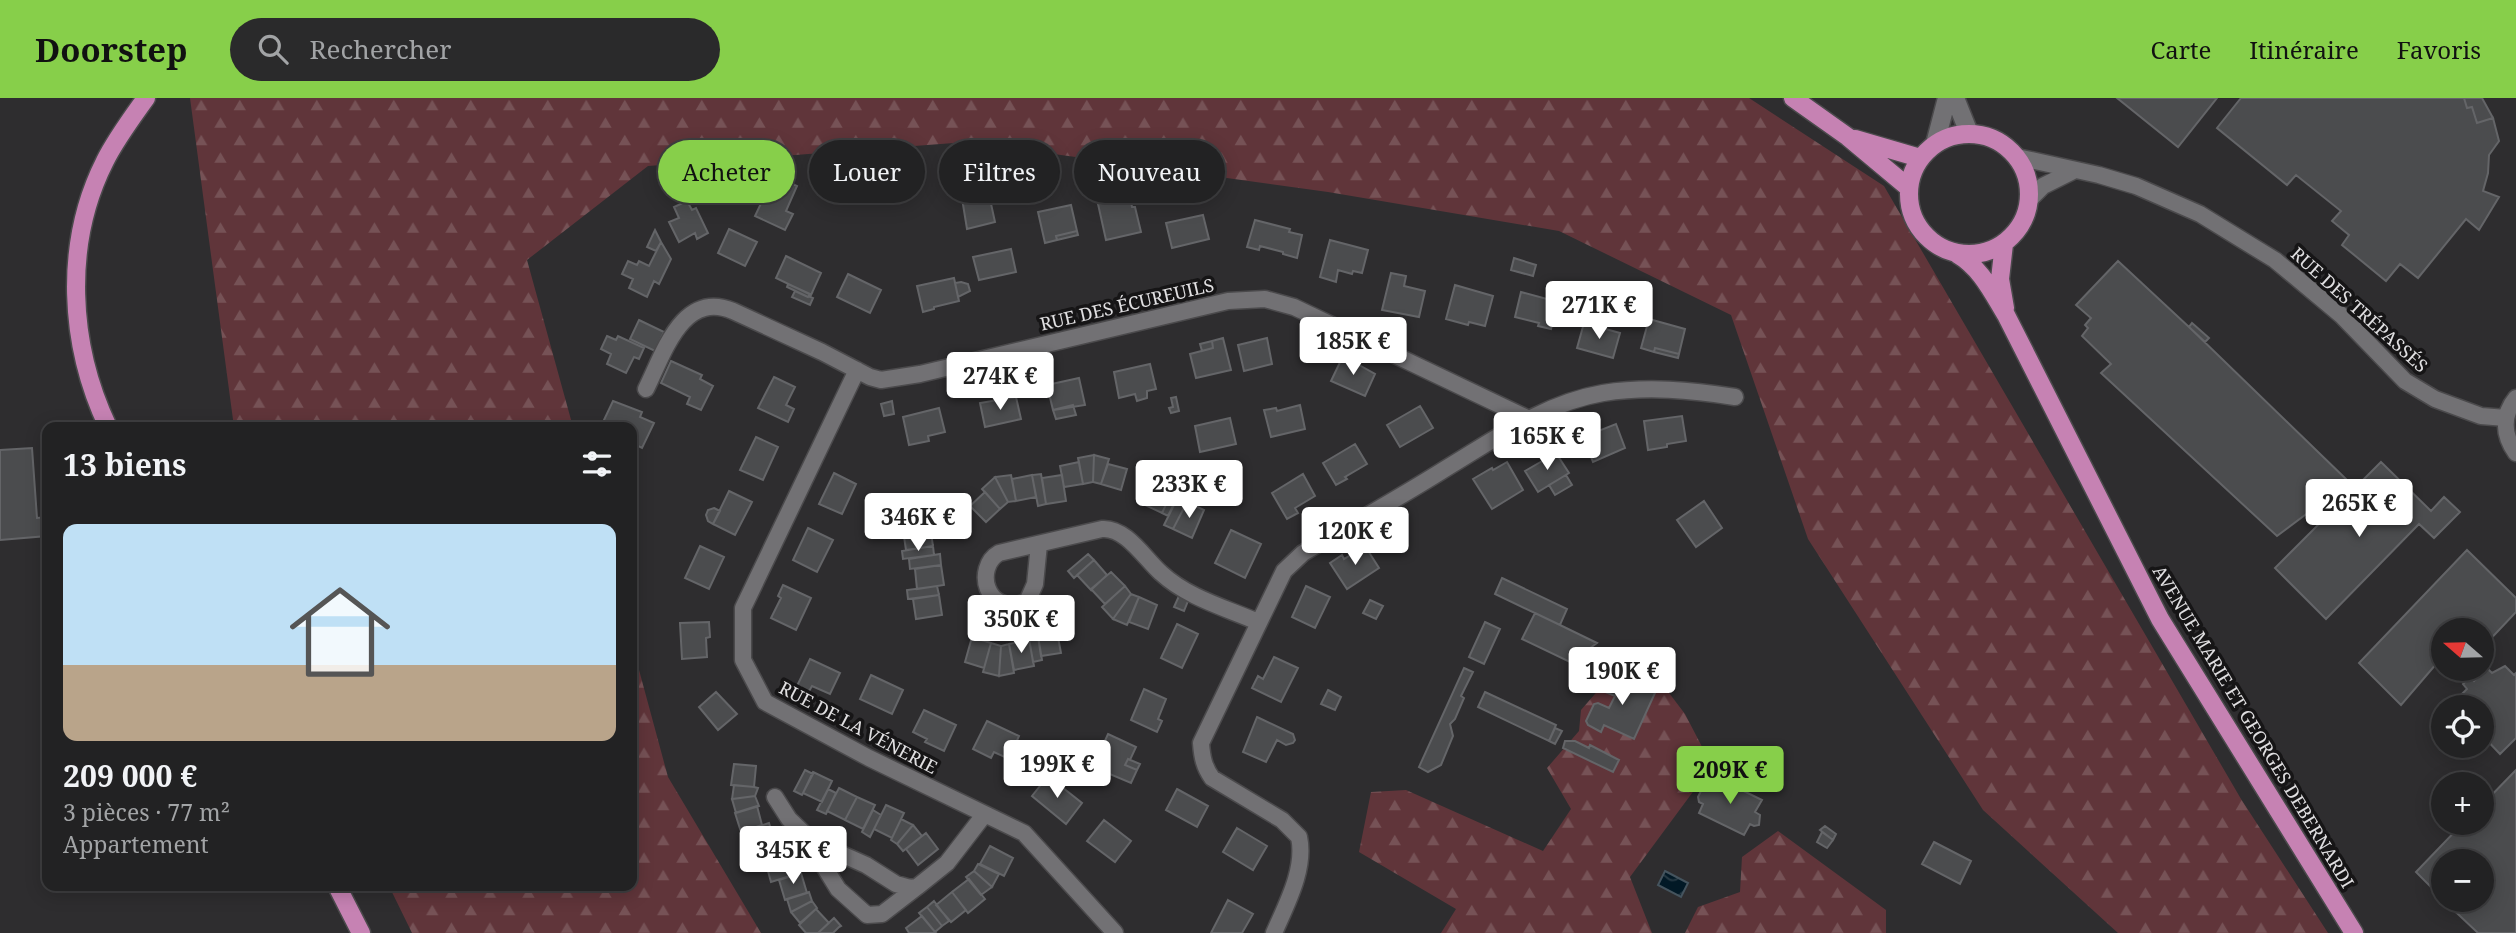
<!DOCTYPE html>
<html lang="fr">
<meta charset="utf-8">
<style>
body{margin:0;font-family:"Noto Serif",serif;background:#2a2a2b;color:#f1f3f6;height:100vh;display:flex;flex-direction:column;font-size:26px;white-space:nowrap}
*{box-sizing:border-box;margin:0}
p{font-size:23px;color:#a2a4a6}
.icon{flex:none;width:38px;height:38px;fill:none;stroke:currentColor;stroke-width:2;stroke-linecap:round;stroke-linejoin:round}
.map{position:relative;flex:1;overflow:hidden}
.panel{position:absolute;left:42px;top:324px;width:595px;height:469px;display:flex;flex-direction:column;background:#222223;border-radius:14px;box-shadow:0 4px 18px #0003,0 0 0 2px #3f3f41}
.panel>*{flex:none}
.hud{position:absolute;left:658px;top:42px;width:665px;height:63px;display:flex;gap:14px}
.needle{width:46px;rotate:290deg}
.tools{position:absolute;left:2431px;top:520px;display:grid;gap:14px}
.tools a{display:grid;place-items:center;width:63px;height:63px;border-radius:50%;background:#222223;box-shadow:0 4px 18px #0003,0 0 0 2px #3f3f41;font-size:35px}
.price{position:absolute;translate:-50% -60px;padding:0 16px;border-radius:7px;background:#fff;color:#222;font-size:23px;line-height:46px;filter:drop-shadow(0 2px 4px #0008)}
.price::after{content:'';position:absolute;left:50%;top:42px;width:21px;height:16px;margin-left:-10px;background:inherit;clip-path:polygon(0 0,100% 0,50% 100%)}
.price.active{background:#87cf4a;color:#111}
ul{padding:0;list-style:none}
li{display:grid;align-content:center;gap:14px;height:371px;padding:0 21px}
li+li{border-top:2px solid #3f3f41}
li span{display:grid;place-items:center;height:217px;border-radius:14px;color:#555}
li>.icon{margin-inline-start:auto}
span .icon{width:126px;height:126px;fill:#fffc;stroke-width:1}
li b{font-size:30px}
h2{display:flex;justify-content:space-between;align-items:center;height:84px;padding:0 21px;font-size:30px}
.pill{padding:0 24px;border-radius:32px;background:#222223;box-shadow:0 4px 18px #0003,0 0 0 2px #3f3f41;font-size:24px;line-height:63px}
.pill.active{background:#87cf4a;color:#111}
header{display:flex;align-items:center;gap:42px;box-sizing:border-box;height:98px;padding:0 35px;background:#87cf4a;color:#111}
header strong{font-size:33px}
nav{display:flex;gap:38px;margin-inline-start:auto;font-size:24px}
.search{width:490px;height:63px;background:#2a2a2b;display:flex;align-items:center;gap:18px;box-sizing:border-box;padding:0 24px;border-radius:38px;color:#a2a4a6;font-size:26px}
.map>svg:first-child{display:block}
</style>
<header>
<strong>Doorstep</strong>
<div class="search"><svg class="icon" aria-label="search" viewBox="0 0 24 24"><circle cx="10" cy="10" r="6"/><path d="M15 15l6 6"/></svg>Rechercher</div>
<nav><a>Carte</a><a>Itinéraire</a><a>Favoris</a></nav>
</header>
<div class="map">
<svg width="2516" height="835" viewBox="0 0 2516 835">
<defs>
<pattern id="forest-firs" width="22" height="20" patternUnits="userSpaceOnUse" patternTransform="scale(1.75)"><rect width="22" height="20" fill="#60353a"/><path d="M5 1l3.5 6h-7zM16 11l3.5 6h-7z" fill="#765256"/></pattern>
<pattern id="water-waves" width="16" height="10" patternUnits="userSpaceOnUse" patternTransform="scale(1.75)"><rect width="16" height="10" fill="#021926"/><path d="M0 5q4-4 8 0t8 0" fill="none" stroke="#273a45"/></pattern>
</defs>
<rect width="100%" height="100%" fill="#2e2d2f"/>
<path fill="url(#forest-firs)" d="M190,0H1749L1884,88L2241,701L2328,835H2118L1983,712L1808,441L1731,217L1559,133L1328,94L967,44L648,68L527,162L573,329H234Z
M632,546L668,679L761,835H412L389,788H632Z
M1635,550L1685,616L1712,668L1630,779L1652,835H1441L1456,811L1359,754L1371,694L1406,692L1543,753L1571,711L1547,670L1579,633L1581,612Z
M1778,733L1886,812V835H1685L1698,809L1740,794L1742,759Z"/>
<path fill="url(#water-waves)" stroke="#45545e" stroke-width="2" d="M1665,773L1688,785L1681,799L1658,787Z"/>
<path fill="#4b4c4e" stroke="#646568" stroke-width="2" d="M2117,0H2217L2178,49Z
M2241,0H2464L2467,10L2472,9L2477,25L2493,20L2499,43L2489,57L2488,75L2483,93L2499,99L2479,132L2466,121L2418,180L2400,166L2386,183L2342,147L2349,137L2332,123L2341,113L2296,77L2287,87L2217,30Z
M2464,0H2482L2493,20L2477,25L2472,9L2467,10Z
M875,72L879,96L839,105L835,78Z
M774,78L797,88L786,113L793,116L785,132L755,118Z
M986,83L995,124L967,131L960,88Z
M1130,98L1132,109H1135L1141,134L1106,142L1098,106Z
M687,103L692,112L696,110L708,135L697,141L695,135L679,144L669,124L679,120L674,109Z
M1071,107L1077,133L1056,138L1057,142L1045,145L1038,114Z
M1203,117L1209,141L1172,150L1166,125Z
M1255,122L1290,131L1289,134L1302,137L1297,160L1283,156V154L1260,148L1259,152L1247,149Z
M729,131L757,144L745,168L718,155Z
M655,132L661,144L656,153L647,149Z
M1077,133L1078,137L1057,142L1056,138Z
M1330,142L1368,152L1362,175L1353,173L1352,176L1338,172L1336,184L1320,179Z
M661,144L671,161L659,186L654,183L647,199L629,190L633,181L622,176L628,163L637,167L639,163L649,168Z
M1011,151L1016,174L979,182L973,159Z
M786,158L821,175L811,197L776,180Z
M1514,160L1536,167L1533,178L1511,172Z
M2118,163L2189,229L2349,384L2277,438L2101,275L2111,266L2082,238L2088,230L2085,227L2091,220L2076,207Z
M1391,175L1406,178L1404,188L1425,193L1419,219L1382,212Z
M848,176L881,192L870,215L837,199Z
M954,180L959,203L934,209V211L923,214L917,188Z
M961,184L968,186L970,193L958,199L955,185Z
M788,186L810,196L808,199L787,189Z
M1455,187L1493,198L1485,228L1469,224L1468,227L1446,221Z
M795,193L808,199L811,197L810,199L813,200L810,207L792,199Z
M1521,194L1558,204L1551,231L1538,228L1539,225L1515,219Z
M1649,221L1685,231L1679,256L1655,250L1654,254L1641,250Z
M639,222L664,234L655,253L630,241Z
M1584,225L1620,235L1613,260L1577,250Z
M2192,225L2209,240L2205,244L2189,229Z
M607,238L616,242L618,238L644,250L639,261L634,259L626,275L607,266L611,256L601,251Z
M1223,240L1231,272L1196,280L1190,256L1213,250L1212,243Z
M1267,240L1272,266L1244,273L1238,247Z
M1212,243L1213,250L1202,253L1200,246Z
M1655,250L1679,256L1678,260L1654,254Z
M1343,258L1375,276L1365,298L1331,283Z
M671,263L702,277L700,281L713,288L701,312L687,306L690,299L661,285Z
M1150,266L1156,291L1147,293V300L1137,303L1135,296L1119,300L1114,274Z
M774,279L795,289L786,307L794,311L788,324L758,310Z
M1079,280L1085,307L1053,312L1047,287Z
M1016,299L1021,321L985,329L980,305Z
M1176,299L1179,313L1171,315L1169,310L1173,309L1171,300Z
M613,303L642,314L640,319L654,325L642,350L632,345V329H614L603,324Z
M892,303L894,316L884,318L881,306Z
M1073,307L1076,317L1056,321L1053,312Z
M1300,307L1305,331L1271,339L1264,312L1276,310L1277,313Z
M1420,308L1433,330L1400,349L1387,327Z
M939,310L945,334L928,338L929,343L909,347L903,319Z
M1682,318L1686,343L1667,346V349L1648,352L1644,323Z
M1230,320L1236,346L1200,354L1195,328Z
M1616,326L1625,350L1593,364L1583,339Z
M756,339L778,349L763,382L740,372Z
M1355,346L1367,366L1345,379L1347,381L1336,387L1323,365Z
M32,350L37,420L47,419V438L0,442V352Z
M1556,355L1569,375L1538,394L1525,373Z
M1094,357L1109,361L1101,386L1093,384Z
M1094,357L1093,384L1083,386L1078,360Z
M1079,364L1083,386L1064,389L1060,368Z
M1507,364L1523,392L1492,411L1473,381L1492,370L1493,372Z
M2381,364L2431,413L2444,399L2460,414L2434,440L2419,426L2326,521L2275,470Z
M1108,366L1127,371L1121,392L1101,386Z
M1158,374L1174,382L1172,387L1175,388L1162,415L1143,406Z
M834,375L856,386L842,416L819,406Z
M1041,376L1046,406L1038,408L1032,377Z
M1303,376L1315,398L1295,410L1298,415L1287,421L1272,395Z
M1011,377L1016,403L1008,404L995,379Z
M1032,377L1036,399L1016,403L1012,381Z
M1062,377L1066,403L1046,406L1042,380Z
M1566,377L1572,387L1555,397L1549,387Z
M995,379L1008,404L1000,411L982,391Z
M1175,388L1181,391L1168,418L1162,415Z
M729,393L752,404L735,437L713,426Z
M985,394L1000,411L986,424L970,408Z
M1176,403L1185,408L1173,431L1164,427Z
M1704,403L1722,430L1696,449L1677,422Z
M1187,404L1204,412L1192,440L1173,431Z
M714,410L720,413L713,426L708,423L706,417L708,412Z
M930,429L933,448L906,452L903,432Z
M808,430L833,442L817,474L793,462Z
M1231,432L1261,446L1245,480L1215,465Z
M700,448L724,459L709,491L685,480Z
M933,448L934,457L903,461L902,453Z
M1365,448L1379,470L1347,491L1330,465L1342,457L1344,461Z
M2467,452L2516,500V514L2482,550V532H2443V570L2437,565L2401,607L2359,565Z
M940,456L941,467L910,471L909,461Z
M1088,456L1094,462L1074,480L1068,473Z
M1094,462L1107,477L1091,492L1077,477Z
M941,467L944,487L917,491L915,471Z
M1111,474L1125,488L1105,506L1091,491Z
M1502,480L1567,511L1560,527L1495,496Z
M783,487L811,500L796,532L771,520L781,500L778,498Z
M937,488L939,497L908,501L907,492Z
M1125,488L1131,496L1113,521L1102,509Z
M1306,488L1330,499L1315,530L1292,519Z
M1131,496L1139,499L1127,527L1113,521Z
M939,497L942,517L916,521L913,501Z
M1179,498L1188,503L1184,513L1174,509Z
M1139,499L1157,507L1148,531L1129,524Z
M1370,502L1383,508L1376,521L1363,515Z
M1535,515L1560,527L1597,545L1586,553L1577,552L1570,564L1522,541Z
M709,524L710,539L706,540L707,559L682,561L680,525Z
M1485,524L1500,531L1484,566L1469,559Z
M1177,526L1198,536L1182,570L1161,560Z
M1056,529L1061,555L1041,558L1037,532Z
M1037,532L1042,562L1033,564L1028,534Z
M972,539L991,545L984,570L965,564Z
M1029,542L1034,568L1014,572L1009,546Z
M991,545L1001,548L999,578L983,574Z
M1009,546L1014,575L999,578L1001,548Z
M1274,559L1298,570L1281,604L1252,590L1258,578L1263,581Z
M810,561L840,575L830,596L812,588L808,595L796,590Z
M2505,568L2514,577L2516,575V640L2500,656L2482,637V609L2451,607L2467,591L2463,586L2470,579L2474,583L2487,570L2492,575Z
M1464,570L1473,574L1461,598L1464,600L1455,621L1450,626L1453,638L1441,667L1428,674L1419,669Z
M2444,570H2461L2453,579Z
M1612,574L1655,595L1634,641L1604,627L1601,634L1588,627L1586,623L1594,606L1598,605L1609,610L1615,598L1603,593Z
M871,577L903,592L892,616L860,601Z
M1144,591L1166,601L1158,621L1162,623L1157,634L1131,622Z
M1328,592L1341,599L1335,612L1321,606Z
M716,594L737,616L718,632L699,609Z
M1485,594L1556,627L1549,643L1478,609Z
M924,612L956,627L944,653L925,644L927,641L913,634Z
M1257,619L1293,636L1295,642L1293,645L1286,647L1277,642L1266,664L1243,654Z
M987,623L1019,638L1009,661L994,654L991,660L973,651Z
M1555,630L1562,633L1555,646L1549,643Z
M1108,636L1136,649L1130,662L1128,661L1125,667L1137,672L1131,685L1093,669Z
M1565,643H1575L1589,650L1590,647L1619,662L1613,674L1563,650Z
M1128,661L1140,666L1137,672L1125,667Z
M734,666L756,668L754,689L731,687Z
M805,672L813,676L802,697L794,693Z
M2516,672V835H2478L2443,802H2482V763H2443V801L2416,774L2464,724H2482V707Z
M813,674L832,683L822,704L803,695Z
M1048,678L1082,705L1066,726L1032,698Z
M1717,680L1762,702L1755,714L1760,717L1759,727L1754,728L1750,726L1744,737L1699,715L1703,706L1699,704L1698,699L1702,691H1710Z
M734,687L754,689L758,690L755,698L732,701Z
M839,690L857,699L845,722L827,713Z
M828,691L836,695L826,716L817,712Z
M1177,691L1208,708L1197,729L1166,712Z
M755,698L759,708L736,715L732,701Z
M857,699L875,707L863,731L845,722Z
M886,707L904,715L892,740L874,731Z
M757,708L762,727L741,734L735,715Z
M873,712L881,717L870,739L862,734Z
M901,721L913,727L897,746L891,742Z
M1104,722L1131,743L1115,764L1087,743Z
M769,725L775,744L753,751L747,732Z
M913,727L922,738L903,753L897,746Z
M1825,728L1836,736L1833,742L1820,732Z
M1237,730L1267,748L1253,772L1223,754Z
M1822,734L1833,742L1827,750L1817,744Z
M926,735L938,751L918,767L906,751Z
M778,743L780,752L758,759L756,750Z
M1934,744L1971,763L1960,786L1922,766Z
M990,748L1013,760L1004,778L980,766Z
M788,750L791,759L768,766L765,757Z
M788,760L793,777L771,784L766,766Z
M978,766L999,776L992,789L974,773Z
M974,773L992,789L981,797L966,779Z
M801,775L807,795L785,802L779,782Z
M969,781L985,801L968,815L952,794Z
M809,794L812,803L791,814L787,801Z
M952,794L966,812L951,824L936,807Z
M1228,802L1253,816L1242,835H1211Z
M812,803L817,810L800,825L791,814Z
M934,803L949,823L942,828L927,809Z
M927,809L942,828L935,834L919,815Z
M816,811L829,825L818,835H806L799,827Z
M922,818L935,834L936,835H909L906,830Z
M834,820L841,828L839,829L833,835H818Z"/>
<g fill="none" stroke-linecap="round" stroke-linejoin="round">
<defs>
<path id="street" d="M2017,59L2099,77L2136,88L2200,116L2275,162L2341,217L2405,283L2435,301L2481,318L2506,320
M2029,102L2043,88L2075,72
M857,272L743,510V562L765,604L869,660L1024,735L1115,835
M646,291C664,255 682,192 733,213L822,254L870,279L881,282L920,276L1228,203L1265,201L1294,209L1529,321
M2516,300C2502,317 2503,337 2516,355
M1039,446L1035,486L1027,504C985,520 974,469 999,455L1102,431C1126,429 1145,461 1161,475C1188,500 1226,510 1258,524
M775,699L789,721L812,743L866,767L896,786L910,790L917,789L947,765L984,717
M806,739L838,791L867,817L882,816L917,789
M1274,835C1286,807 1306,771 1299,739L1282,722L1212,680C1204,669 1202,659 1201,645L1284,473L1303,455C1350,427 1399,400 1445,371C1495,341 1544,305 1603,295C1647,288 1691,292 1735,299"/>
<path id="secondary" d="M1955,0L1969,35
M1935,46L1947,0"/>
<path id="primary" d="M1793,0L1848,39L1909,90
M1909 96a60 60 0 1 1 120 0a60 60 0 1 1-120 0Z
M1855,41L1920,60
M2004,146L2000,181L2005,210
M1957,156C1981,170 1992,194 2006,217L2160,521L2354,835
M108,329C69,247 63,146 105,63C116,41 131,21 146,0
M337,788L361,835"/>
</defs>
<use href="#street" stroke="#4b4a4c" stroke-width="19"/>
<use href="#secondary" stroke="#4b4a4c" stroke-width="21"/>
<use href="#primary" stroke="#4b4a4c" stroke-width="21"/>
<use href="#street" stroke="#727174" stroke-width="16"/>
<use href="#secondary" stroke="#727174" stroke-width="18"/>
<use href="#primary" stroke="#c682b3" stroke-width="18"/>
</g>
<g text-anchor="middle" stroke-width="7" stroke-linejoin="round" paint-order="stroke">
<g font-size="18" fill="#e0dfe1" stroke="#161516">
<text transform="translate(1127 207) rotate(-13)" y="6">RUE DES ÉCUREUILS</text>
<text transform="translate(2359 212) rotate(42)" y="6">RUE DES TRÉPASSÉS</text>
<text transform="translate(2253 629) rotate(59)" y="6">AVENUE MARIE ET GEORGES DEBERNARDI</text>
<text transform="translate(858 630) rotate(28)" y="6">RUE DE LA VÉNERIE</text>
</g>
</g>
</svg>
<div class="tools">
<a><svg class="needle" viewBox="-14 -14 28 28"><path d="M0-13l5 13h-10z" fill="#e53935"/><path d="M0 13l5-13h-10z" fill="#a2a4a6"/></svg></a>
<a><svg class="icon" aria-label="locate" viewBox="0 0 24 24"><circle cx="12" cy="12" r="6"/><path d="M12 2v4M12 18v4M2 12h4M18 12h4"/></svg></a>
<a>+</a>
<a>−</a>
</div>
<b class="price" style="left:1599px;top:243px">271K €</b>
<b class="price" style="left:1353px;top:279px">185K €</b>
<b class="price" style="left:1000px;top:314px">274K €</b>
<b class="price" style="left:1547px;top:374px">165K €</b>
<b class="price" style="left:1189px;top:422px">233K €</b>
<b class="price" style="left:2359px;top:441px">265K €</b>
<b class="price" style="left:918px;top:455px">346K €</b>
<b class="price" style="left:1355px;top:469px">120K €</b>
<b class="price" style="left:1021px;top:557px">350K €</b>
<b class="price" style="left:1622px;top:609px">190K €</b>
<b class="price" style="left:1057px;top:702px">199K €</b>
<b class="price active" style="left:1730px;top:708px">209K €</b>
<b class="price" style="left:793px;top:788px">345K €</b>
<div class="hud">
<a class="pill active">Acheter</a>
<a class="pill">Louer</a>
<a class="pill">Filtres</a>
<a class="pill">Nouveau</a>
</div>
<section class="panel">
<h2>13 biens<svg class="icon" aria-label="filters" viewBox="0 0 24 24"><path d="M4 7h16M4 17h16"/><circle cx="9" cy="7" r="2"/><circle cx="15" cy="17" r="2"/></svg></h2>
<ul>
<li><span style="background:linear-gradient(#bfe0f5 65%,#b9a48a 0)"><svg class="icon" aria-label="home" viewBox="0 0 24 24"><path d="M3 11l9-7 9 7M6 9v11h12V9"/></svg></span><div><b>209 000 €</b><p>3 pièces · 77 m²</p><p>Appartement</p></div></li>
</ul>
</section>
</div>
